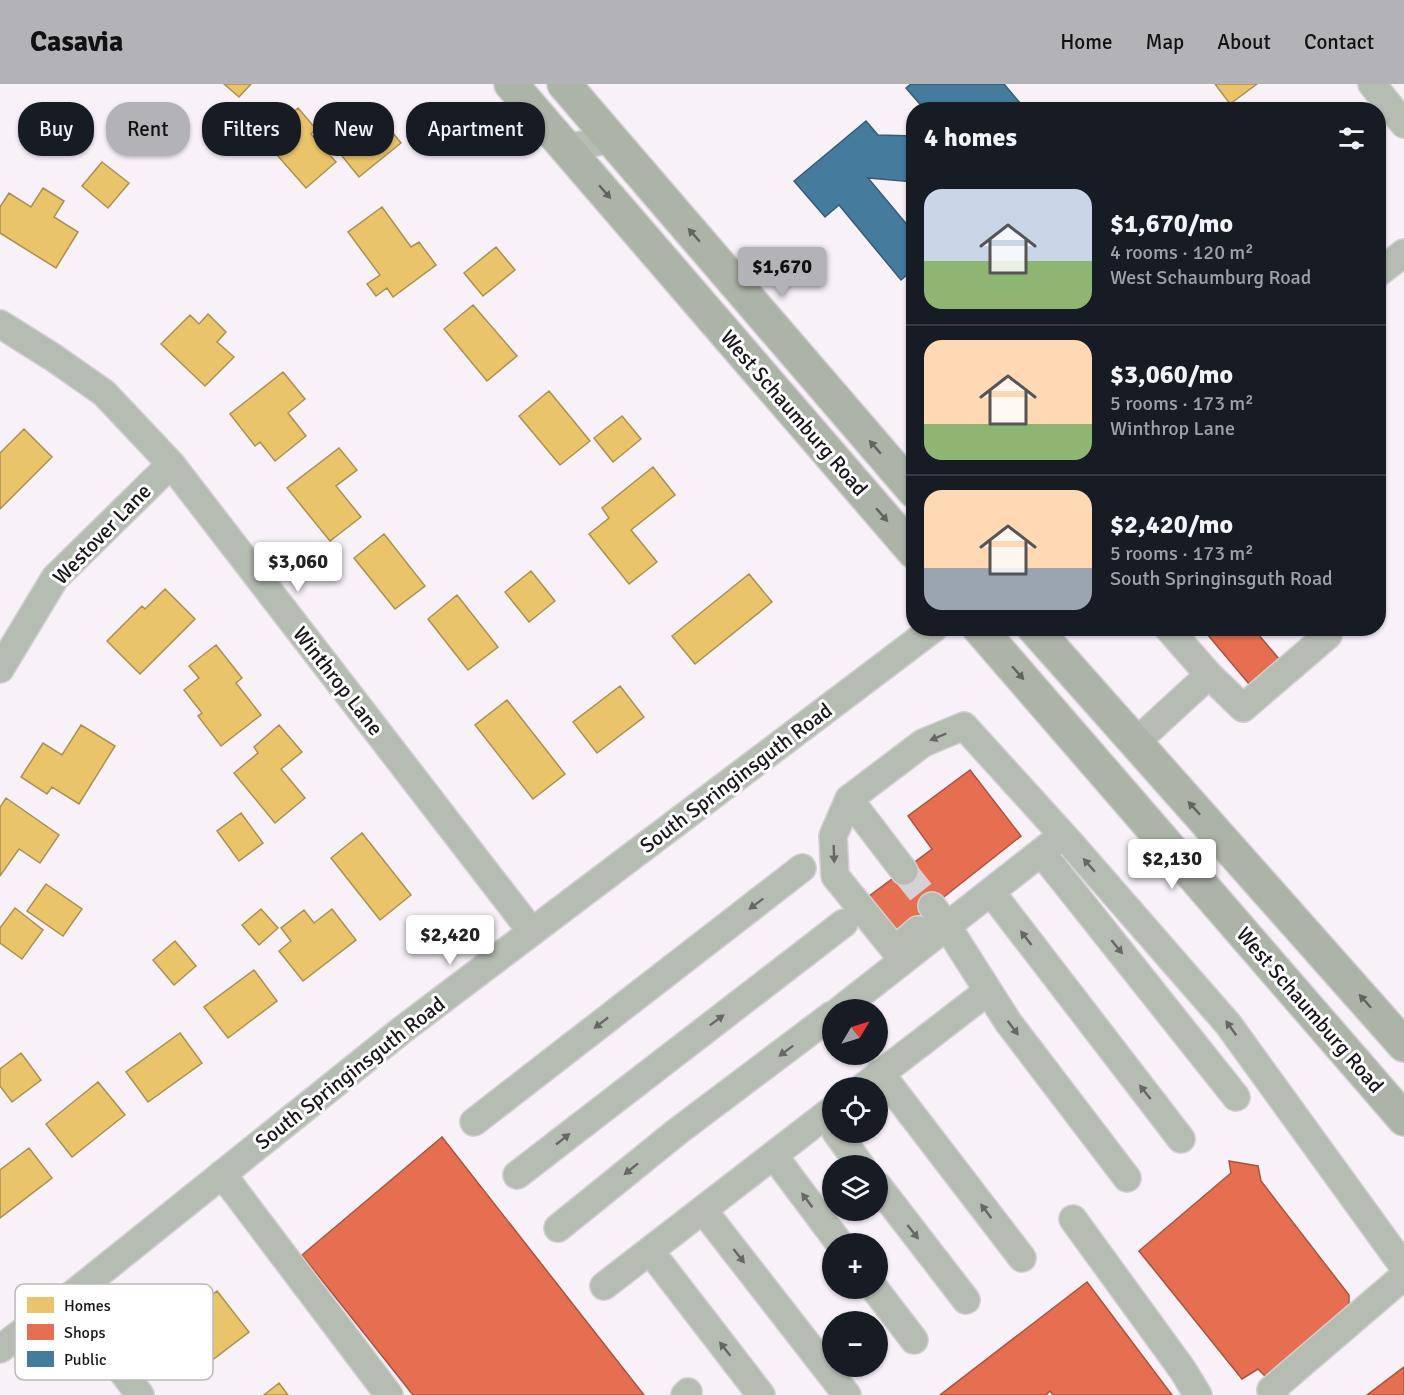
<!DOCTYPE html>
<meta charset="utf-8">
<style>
body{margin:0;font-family:Signika,sans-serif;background:#20242c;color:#f1f3f6;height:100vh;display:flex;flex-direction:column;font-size:22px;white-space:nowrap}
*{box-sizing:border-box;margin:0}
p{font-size:20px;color:#9ea1a6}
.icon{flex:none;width:33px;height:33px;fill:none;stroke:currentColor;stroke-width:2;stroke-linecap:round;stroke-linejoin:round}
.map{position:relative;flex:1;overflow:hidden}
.details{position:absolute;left:906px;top:18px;width:480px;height:534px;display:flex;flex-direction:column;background:#171b24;border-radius:24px;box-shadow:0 2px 4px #0004}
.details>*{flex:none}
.guide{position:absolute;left:18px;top:18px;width:570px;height:54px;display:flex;gap:12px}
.needle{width:39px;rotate:52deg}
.fabs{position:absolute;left:822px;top:915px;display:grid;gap:12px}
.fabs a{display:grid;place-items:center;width:66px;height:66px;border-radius:50%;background:#171b24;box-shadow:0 2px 4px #0004;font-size:30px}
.price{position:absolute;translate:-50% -51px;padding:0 14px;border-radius:6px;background:#fff;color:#222;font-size:20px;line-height:39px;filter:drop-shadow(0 2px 3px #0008)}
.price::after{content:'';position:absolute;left:50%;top:36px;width:18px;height:14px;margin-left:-9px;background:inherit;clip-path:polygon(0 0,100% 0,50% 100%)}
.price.current{background:#b3b2b6;color:#111}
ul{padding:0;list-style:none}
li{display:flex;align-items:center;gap:18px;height:150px;padding:0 18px}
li+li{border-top:2px solid #363941}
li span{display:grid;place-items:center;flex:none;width:168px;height:120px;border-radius:18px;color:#555}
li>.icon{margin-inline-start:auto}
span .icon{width:72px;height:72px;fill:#fffc;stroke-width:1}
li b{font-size:26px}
h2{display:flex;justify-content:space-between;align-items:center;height:72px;padding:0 18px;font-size:26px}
.chip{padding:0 21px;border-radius:24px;background:#171b24;box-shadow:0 2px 4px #0004;font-size:21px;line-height:54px}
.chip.current{background:#b3b2b6;color:#111}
header{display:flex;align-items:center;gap:36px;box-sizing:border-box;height:84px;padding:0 30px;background:#b3b2b6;color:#111}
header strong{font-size:28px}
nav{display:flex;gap:33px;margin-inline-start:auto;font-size:21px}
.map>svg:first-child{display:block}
</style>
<header>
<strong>Casavia</strong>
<nav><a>Home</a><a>Map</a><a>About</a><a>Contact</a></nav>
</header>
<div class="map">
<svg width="1404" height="1311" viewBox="0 0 1404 1311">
<rect width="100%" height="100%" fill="#f8f2f8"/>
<path fill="#e9c46a" stroke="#ab9052" stroke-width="1.5" d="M224,0H251L239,13Z
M1215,0H1257L1230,20Z
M298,24L316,45L311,50L336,78L306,104L263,55Z
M380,33L401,59L359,93L338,67Z
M102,78L129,99L108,124L82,102Z
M43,104L64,117L54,133L78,148L56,184L0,149V123L9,109L31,123Z
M382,123L411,163L419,158L436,181L393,213L387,204L376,212L367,200L380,191L348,148Z
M496,163L515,186L483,212L464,189Z
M473,221L517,272L487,297L444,245Z
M208,230L226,248L217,258L234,273L205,302L161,260L190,231L199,240Z
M283,288L305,315L288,329L306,352L275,377L260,358L255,362L230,330Z
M549,307L590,357L560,381L519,332Z
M622,332L641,355L613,378L594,354Z
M24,345L52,373L0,425V369Z
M339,364L357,386L336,402L361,433L330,457L287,404Z
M653,383L675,411L631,446L657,478L629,500L589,450L609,434L602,424Z
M384,450L425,502L395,525L354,474Z
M531,487L555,517L529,538L505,508Z
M749,490L772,518L695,580L672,552Z
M165,505L195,535L140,590L107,557L142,522L145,525Z
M457,511L498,563L468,586L428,535Z
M216,561L242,594L236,599L261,631L221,662L198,632L202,629L184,606L199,594L189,582Z
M620,602L644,633L597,669L573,638Z
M507,616L565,690L533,715L475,641Z
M81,641L115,662L79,720L52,703L47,710L21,693L43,659L62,671Z
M279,641L302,668L281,685L305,714L275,739L234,689L258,669L254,663Z
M6,714L59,751L40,779L19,765L0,792V723Z
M241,729L263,759L239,777L217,747Z
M362,749L411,811L380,836L331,774Z
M46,800L82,825L63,852L27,827Z
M15,824L43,846L22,875L0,859V844Z
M261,825L278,844L259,861L242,841Z
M332,825L356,856L303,897L279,867L291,857L281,844L304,826L314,839Z
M175,857L196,882L174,901L153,876Z
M254,886L277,917L228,954L204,923Z
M180,949L202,979L148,1018L126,988Z
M21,969L41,996L12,1018L0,1002V985Z
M98,998L125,1031L72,1073L46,1040Z
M29,1064L52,1094L0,1134V1086Z
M217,1207L249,1248L198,1287L167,1246Z
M279,1299L288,1311H264Z"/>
<path fill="#e76f51" stroke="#a95440" stroke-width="1.5" d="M1202,544H1253L1295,594L1265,619Z
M970,686L1021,752L897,850L868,813L932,765L908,732Z
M442,1053L644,1311H413L302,1171Z
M1229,1077L1258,1082L1261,1097L1349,1211V1230L1267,1294L1258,1285L1242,1295L1139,1167L1231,1089Z
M1087,1198L1172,1311H1053L1050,1307L1046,1311H940Z
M1404,1283V1311H1367Z"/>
<path fill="#457b9d" stroke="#385c75" stroke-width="1.5" d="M911,0H1004L1026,26H925L906,4Z
M866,37L878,51L914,52V98L868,94L914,149V185L901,196L839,121L825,133L794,97Z"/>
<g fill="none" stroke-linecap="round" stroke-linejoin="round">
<path stroke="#d7d1d7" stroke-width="27" stroke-dasharray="27 14" stroke-linecap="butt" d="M904,787L932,822"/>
<defs>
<path id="minor" d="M1372,0L1404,40
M567,64L611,55
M1378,189L1404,169
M0,240L54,274L104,309L171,380L532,848
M1168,544L1209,591
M0,585L55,494L171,380
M1136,658L1209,591L1243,624L1328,551L1323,544
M849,715L833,752L835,792L895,866L918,846
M1041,768L1236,1013
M904,787L849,715L923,659L964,642L1072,761L1228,940L1404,1183
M991,808L1181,1055
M932,822L947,842L1008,938L1127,1094
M840,926L1054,758
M880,989L1022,1174
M862,1004L988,907
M474,1038L802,784
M836,1048L861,1082
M774,1072L840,1160
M222,1090L389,1311
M517,1091L844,839
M878,1102L966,1216
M703,1126L847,1311
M1073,1135L1182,1285L1198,1311
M558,1144L678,1047L832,931
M650,1167L761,1311
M604,1202L832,1026
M874,1204L914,1256
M68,1214L140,1311
M0,1265L68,1214L402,946L934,544
M685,1311L688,1308
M1275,1311L1271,1306L1404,1192"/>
<path id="major" d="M511,0L914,468
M564,0L914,407
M979,544L1404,1035
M1034,544L1404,961"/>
</defs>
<use href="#minor" stroke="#d3cfd3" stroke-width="30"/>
<use href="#major" stroke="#d3cfd3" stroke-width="36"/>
<use href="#minor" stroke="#b5bcb1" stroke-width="27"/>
<use href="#major" stroke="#acb4a8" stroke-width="33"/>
</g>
<defs><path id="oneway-solid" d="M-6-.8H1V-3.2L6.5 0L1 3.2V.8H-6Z" transform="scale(1.5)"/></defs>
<g fill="#626460">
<use href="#oneway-solid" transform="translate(605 108) rotate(49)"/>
<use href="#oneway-solid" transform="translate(694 151) rotate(-131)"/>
<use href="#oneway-solid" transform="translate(875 363) rotate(-131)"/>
<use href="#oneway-solid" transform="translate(882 431) rotate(49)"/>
<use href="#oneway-solid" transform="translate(1018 589) rotate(49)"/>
<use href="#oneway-solid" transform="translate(1194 724) rotate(-132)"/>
<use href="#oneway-solid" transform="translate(1365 917) rotate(-132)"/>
</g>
<g fill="#676865">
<use href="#oneway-solid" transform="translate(938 653) rotate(157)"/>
<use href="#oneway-solid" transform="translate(834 770) rotate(88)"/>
<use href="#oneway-solid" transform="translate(1089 781) rotate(-131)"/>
<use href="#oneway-solid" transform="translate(756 820) rotate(143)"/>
<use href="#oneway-solid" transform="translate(1026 854) rotate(-128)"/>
<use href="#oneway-solid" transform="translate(1117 863) rotate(51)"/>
<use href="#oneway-solid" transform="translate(717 936) rotate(-37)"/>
<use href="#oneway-solid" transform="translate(601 939) rotate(142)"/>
<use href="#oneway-solid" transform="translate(1013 944) rotate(53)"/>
<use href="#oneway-solid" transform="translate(1231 944) rotate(-126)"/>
<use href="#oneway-solid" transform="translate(786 967) rotate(143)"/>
<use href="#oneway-solid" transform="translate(1145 1008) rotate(-128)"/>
<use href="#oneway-solid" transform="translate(563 1055) rotate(-38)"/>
<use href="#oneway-solid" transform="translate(631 1085) rotate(141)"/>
<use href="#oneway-solid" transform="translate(807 1116) rotate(-127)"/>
<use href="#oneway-solid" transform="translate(986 1127) rotate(-127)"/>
<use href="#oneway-solid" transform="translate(913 1148) rotate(52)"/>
<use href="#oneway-solid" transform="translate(739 1172) rotate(52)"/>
<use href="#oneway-solid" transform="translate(725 1265) rotate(-128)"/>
</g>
<g text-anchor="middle" stroke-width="6" stroke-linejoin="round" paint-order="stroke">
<g font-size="21" fill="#191519" stroke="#fff">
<text transform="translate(794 329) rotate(49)" y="7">West Schaumburg Road</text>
<text transform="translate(102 450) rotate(-46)" y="7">Westover Lane</text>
<text transform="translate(338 597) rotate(52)" y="7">Winthrop Lane</text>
<text transform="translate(736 694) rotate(-37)" y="7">South Springinsguth Road</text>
<text transform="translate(1310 926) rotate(49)" y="7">West Schaumburg Road</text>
<text transform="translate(350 989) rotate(-38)" y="7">South Springinsguth Road</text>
</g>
</g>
<rect x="15" y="1200" width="198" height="96" rx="9" fill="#fff" stroke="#bab9ba" stroke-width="1.5"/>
<rect x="27" y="1213" width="27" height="16" fill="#e9c46a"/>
<rect x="27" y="1240" width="27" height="16" fill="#e76f51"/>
<rect x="27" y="1267" width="27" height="16" fill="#457b9d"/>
<g font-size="16" fill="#191519">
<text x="64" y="1227">Homes</text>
<text x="64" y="1254">Shops</text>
<text x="64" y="1281">Public</text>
</g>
</svg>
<div class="fabs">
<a><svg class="needle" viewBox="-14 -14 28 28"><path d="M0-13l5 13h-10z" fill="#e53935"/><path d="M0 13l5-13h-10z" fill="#9ea1a6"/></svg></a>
<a><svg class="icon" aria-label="locate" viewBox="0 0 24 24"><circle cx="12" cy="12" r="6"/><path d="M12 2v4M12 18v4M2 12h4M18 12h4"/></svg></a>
<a><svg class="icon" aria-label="layers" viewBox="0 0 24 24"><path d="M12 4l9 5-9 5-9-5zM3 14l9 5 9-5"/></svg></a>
<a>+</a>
<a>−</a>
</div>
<b class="price current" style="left:782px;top:214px">$1,670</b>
<b class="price" style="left:298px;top:509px">$3,060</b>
<b class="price" style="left:1172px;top:806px">$2,130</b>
<b class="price" style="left:450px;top:882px">$2,420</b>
<div class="guide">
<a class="chip">Buy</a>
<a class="chip current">Rent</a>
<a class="chip">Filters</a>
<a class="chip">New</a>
<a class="chip">Apartment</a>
</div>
<section class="details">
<h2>4 homes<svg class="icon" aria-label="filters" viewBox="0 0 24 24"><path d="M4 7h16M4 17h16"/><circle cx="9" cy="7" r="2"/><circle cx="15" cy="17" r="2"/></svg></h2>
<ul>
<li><span style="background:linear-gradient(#c9d6e8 60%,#8fb573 0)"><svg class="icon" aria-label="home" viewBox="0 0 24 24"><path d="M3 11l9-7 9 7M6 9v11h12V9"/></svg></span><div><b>$1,670/mo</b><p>4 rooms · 120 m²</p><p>West Schaumburg Road</p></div></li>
<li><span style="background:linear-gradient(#ffd9b3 70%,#8fb573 0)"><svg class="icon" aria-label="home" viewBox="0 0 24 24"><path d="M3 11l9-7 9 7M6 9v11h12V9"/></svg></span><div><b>$3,060/mo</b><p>5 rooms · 173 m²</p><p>Winthrop Lane</p></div></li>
<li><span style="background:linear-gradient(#ffd9b3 65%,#9aa5b1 0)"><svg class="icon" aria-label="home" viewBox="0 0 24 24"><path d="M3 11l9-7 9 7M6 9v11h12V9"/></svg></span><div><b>$2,420/mo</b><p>5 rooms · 173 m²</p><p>South Springinsguth Road</p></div></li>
</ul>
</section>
</div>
